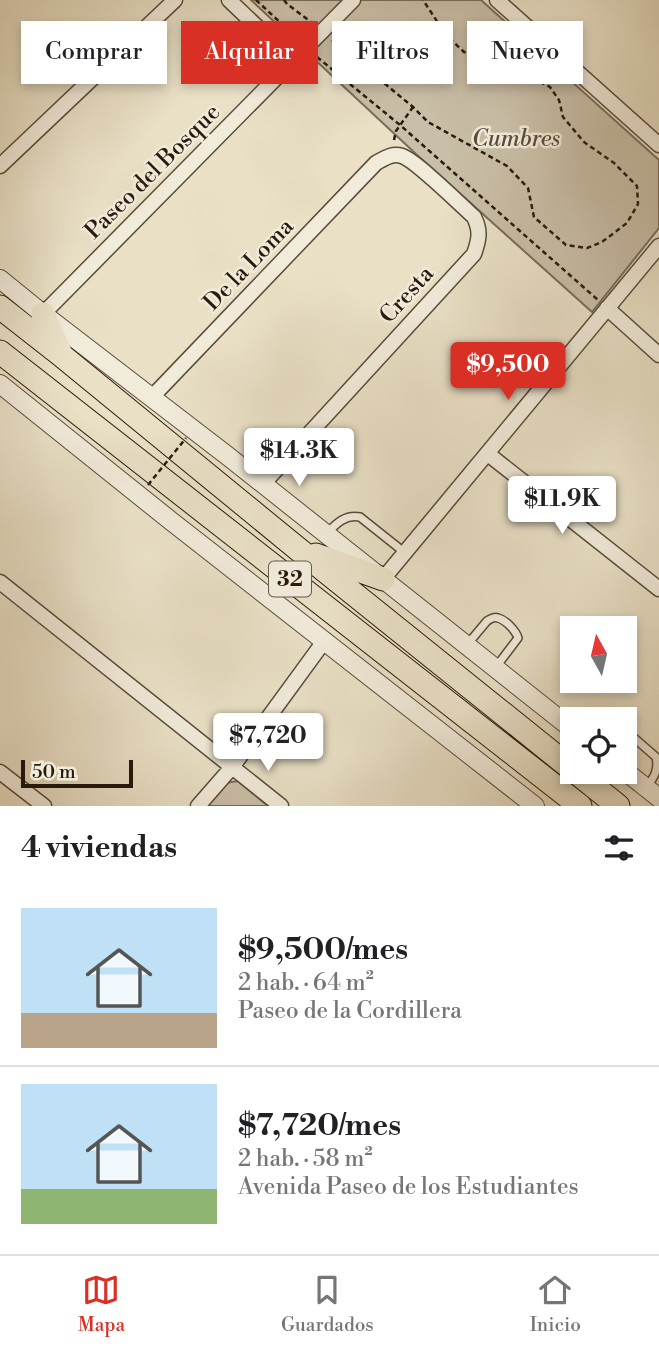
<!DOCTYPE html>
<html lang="es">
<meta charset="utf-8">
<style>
body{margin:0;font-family:"Libre Bodoni",serif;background:#f2f2f2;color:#202124;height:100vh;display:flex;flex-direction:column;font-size:26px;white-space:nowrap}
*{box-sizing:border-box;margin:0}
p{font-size:23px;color:#757577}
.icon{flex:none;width:38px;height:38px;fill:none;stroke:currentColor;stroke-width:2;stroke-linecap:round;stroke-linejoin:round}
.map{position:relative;height:806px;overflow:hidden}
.sheet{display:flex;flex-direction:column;background:#fff;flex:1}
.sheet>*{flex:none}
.top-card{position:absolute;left:21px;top:21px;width:618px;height:63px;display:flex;gap:14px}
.needle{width:46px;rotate:352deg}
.tools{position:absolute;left:560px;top:616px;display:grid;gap:14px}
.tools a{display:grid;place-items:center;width:77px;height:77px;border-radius:0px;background:#fff;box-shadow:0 4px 10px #0003;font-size:35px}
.scale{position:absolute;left:21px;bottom:18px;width:112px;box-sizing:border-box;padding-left:7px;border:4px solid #2a190d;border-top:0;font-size:19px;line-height:24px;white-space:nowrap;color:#2a190d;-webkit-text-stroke:5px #f1ebda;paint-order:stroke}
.price{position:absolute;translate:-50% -60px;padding:0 16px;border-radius:7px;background:#fff;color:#222;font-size:23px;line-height:46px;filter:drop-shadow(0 2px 4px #0008)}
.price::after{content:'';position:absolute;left:50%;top:42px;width:21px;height:16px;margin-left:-10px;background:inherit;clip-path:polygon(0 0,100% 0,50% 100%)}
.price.current{background:#d93025;color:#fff}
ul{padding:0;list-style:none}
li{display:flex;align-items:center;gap:21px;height:175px;padding:0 21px}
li+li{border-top:2px solid #e0e0e0}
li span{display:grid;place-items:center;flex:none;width:196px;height:140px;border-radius:0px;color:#555}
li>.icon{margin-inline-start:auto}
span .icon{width:84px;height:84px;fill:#fffc;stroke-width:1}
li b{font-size:30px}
h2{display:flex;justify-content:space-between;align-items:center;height:84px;padding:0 21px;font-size:30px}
.pill{padding:0 24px;border-radius:0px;background:#fff;box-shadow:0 4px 10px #0003;font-size:24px;line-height:63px}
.pill.current{background:#d93025;color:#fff}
.tab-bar{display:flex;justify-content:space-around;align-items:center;height:98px;border-top:2px solid #e0e0e0;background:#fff;font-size:19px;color:#757577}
.tab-bar a{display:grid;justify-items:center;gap:4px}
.tab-bar .current{color:#d93025}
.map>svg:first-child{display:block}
</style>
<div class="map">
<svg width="659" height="806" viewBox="0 0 659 806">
<rect width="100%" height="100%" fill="#e9e0c6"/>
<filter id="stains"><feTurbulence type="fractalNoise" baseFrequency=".00286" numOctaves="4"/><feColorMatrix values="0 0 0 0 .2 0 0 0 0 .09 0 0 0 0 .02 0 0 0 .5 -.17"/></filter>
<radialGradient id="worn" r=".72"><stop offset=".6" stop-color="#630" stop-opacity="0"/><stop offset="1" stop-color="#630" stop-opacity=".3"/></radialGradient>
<path fill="#c9bea7" stroke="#7a6c5a" stroke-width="2" d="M251,0H481L659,160V228L592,312L416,154Z
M238,781L268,806H205L225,783Z"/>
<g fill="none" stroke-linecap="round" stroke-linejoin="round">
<defs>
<path id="service" d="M326,534C336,524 345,514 360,517L404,552
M466,646L487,621C491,619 493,616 498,618C506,620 516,631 518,638L496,667
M625,730L656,757C659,770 654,777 647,787"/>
<path id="minor" d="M229,0L293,61
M497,0L659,145
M0,166L175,0
M607,308L659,355
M43,314L353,0
M152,397L376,163C385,158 392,153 402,156C415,160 461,205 474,217C481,231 479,240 474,254L263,484
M488,454L659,589
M383,579L659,246
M0,582L281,806
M0,772L44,806
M198,806L233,766L325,640"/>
<path id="tertiary" d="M0,279L43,314L229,457L572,729
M0,384L171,521L535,806
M625,771L659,798"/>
<path id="primary" d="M0,307L61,355L298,549L572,769
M43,314L60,352
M0,352L580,806
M316,555L383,579
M576,772L618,806"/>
</defs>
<use href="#service" stroke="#5a4b3b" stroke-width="10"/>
<use href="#minor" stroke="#5a4b3b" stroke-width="17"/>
<use href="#tertiary" stroke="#5a4b3b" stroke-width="20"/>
<use href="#primary" stroke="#2a190d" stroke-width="25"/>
<path stroke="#2a190d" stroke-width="2.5" stroke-dasharray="5 3.5" stroke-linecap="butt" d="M256,0L297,38
M284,0L287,4L311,22
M332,40L413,107L428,122L507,166L528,188L534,217L566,245L587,248L602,242L627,223L638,204L637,186L614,163L584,142L563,117L559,100L550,87L514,69L464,52L446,35L423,0
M317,57L400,125L598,300
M394,140L396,131L413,107"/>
<use href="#service" stroke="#f1ebda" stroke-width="7"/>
<use href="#minor" stroke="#f1ebda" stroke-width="14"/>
<use href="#tertiary" stroke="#f1ebda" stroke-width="18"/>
<use href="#primary" stroke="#e9e0c6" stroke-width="23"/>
<path stroke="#2a190d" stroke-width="2.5" stroke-dasharray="5 3.5" stroke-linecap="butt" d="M148,485L186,438"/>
</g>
<g text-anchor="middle" stroke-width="5" stroke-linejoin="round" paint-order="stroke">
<rect fill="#f1ebda" stroke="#66584a" stroke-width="2" x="269" y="561.5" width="42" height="35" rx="5"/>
<g font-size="21" font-weight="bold" fill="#2a190d">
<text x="290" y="586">32</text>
</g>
<g font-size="23" font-style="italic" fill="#5a4b3b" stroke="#f1ebda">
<text x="516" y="146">Cumbres</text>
</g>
<g font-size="23" fill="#2a190d" stroke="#f1ebda">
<text transform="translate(152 171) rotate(-45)" y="8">Paseo del Bosque</text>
<text transform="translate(248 264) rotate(-46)" y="8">De la Loma</text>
<text transform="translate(406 294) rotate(-48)" y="8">Cresta</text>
</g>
</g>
<rect width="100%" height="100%" filter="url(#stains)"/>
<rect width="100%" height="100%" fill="url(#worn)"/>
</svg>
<div class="tools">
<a><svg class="needle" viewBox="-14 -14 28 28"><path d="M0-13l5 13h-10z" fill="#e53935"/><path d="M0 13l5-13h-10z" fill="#757577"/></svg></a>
<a><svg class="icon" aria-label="locate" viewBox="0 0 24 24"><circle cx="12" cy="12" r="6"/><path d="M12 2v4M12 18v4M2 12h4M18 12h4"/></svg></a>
</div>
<div class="scale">50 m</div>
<b class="price current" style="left:508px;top:402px">$9,500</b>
<b class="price" style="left:299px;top:488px">$14.3K</b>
<b class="price" style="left:562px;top:536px">$11.9K</b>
<b class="price" style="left:268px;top:773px">$7,720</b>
<div class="top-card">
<a class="pill">Comprar</a>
<a class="pill current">Alquilar</a>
<a class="pill">Filtros</a>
<a class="pill">Nuevo</a>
</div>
</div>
<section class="sheet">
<h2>4 viviendas<svg class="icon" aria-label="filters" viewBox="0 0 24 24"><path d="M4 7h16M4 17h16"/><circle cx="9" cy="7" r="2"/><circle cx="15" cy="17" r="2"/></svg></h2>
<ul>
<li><span style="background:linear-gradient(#bfe0f5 75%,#b9a48a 0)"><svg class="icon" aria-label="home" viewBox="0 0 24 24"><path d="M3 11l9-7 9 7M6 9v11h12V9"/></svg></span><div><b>$9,500/mes</b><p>2 hab. · 64 m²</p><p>Paseo de la Cordillera</p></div></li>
<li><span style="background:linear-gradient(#bfe0f5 75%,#8fb573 0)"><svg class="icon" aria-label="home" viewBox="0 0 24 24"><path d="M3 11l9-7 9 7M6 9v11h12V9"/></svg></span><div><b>$7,720/mes</b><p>2 hab. · 58 m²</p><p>Avenida Paseo de los Estudiantes</p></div></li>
</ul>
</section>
<nav class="tab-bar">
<a class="current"><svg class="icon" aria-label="map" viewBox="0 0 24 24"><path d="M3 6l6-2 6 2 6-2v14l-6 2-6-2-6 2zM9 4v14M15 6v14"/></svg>Mapa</a>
<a><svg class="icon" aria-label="saved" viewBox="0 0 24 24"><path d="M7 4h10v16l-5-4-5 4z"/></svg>Guardados</a>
<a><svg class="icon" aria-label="home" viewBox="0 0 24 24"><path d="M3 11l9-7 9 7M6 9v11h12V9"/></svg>Inicio</a>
</nav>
